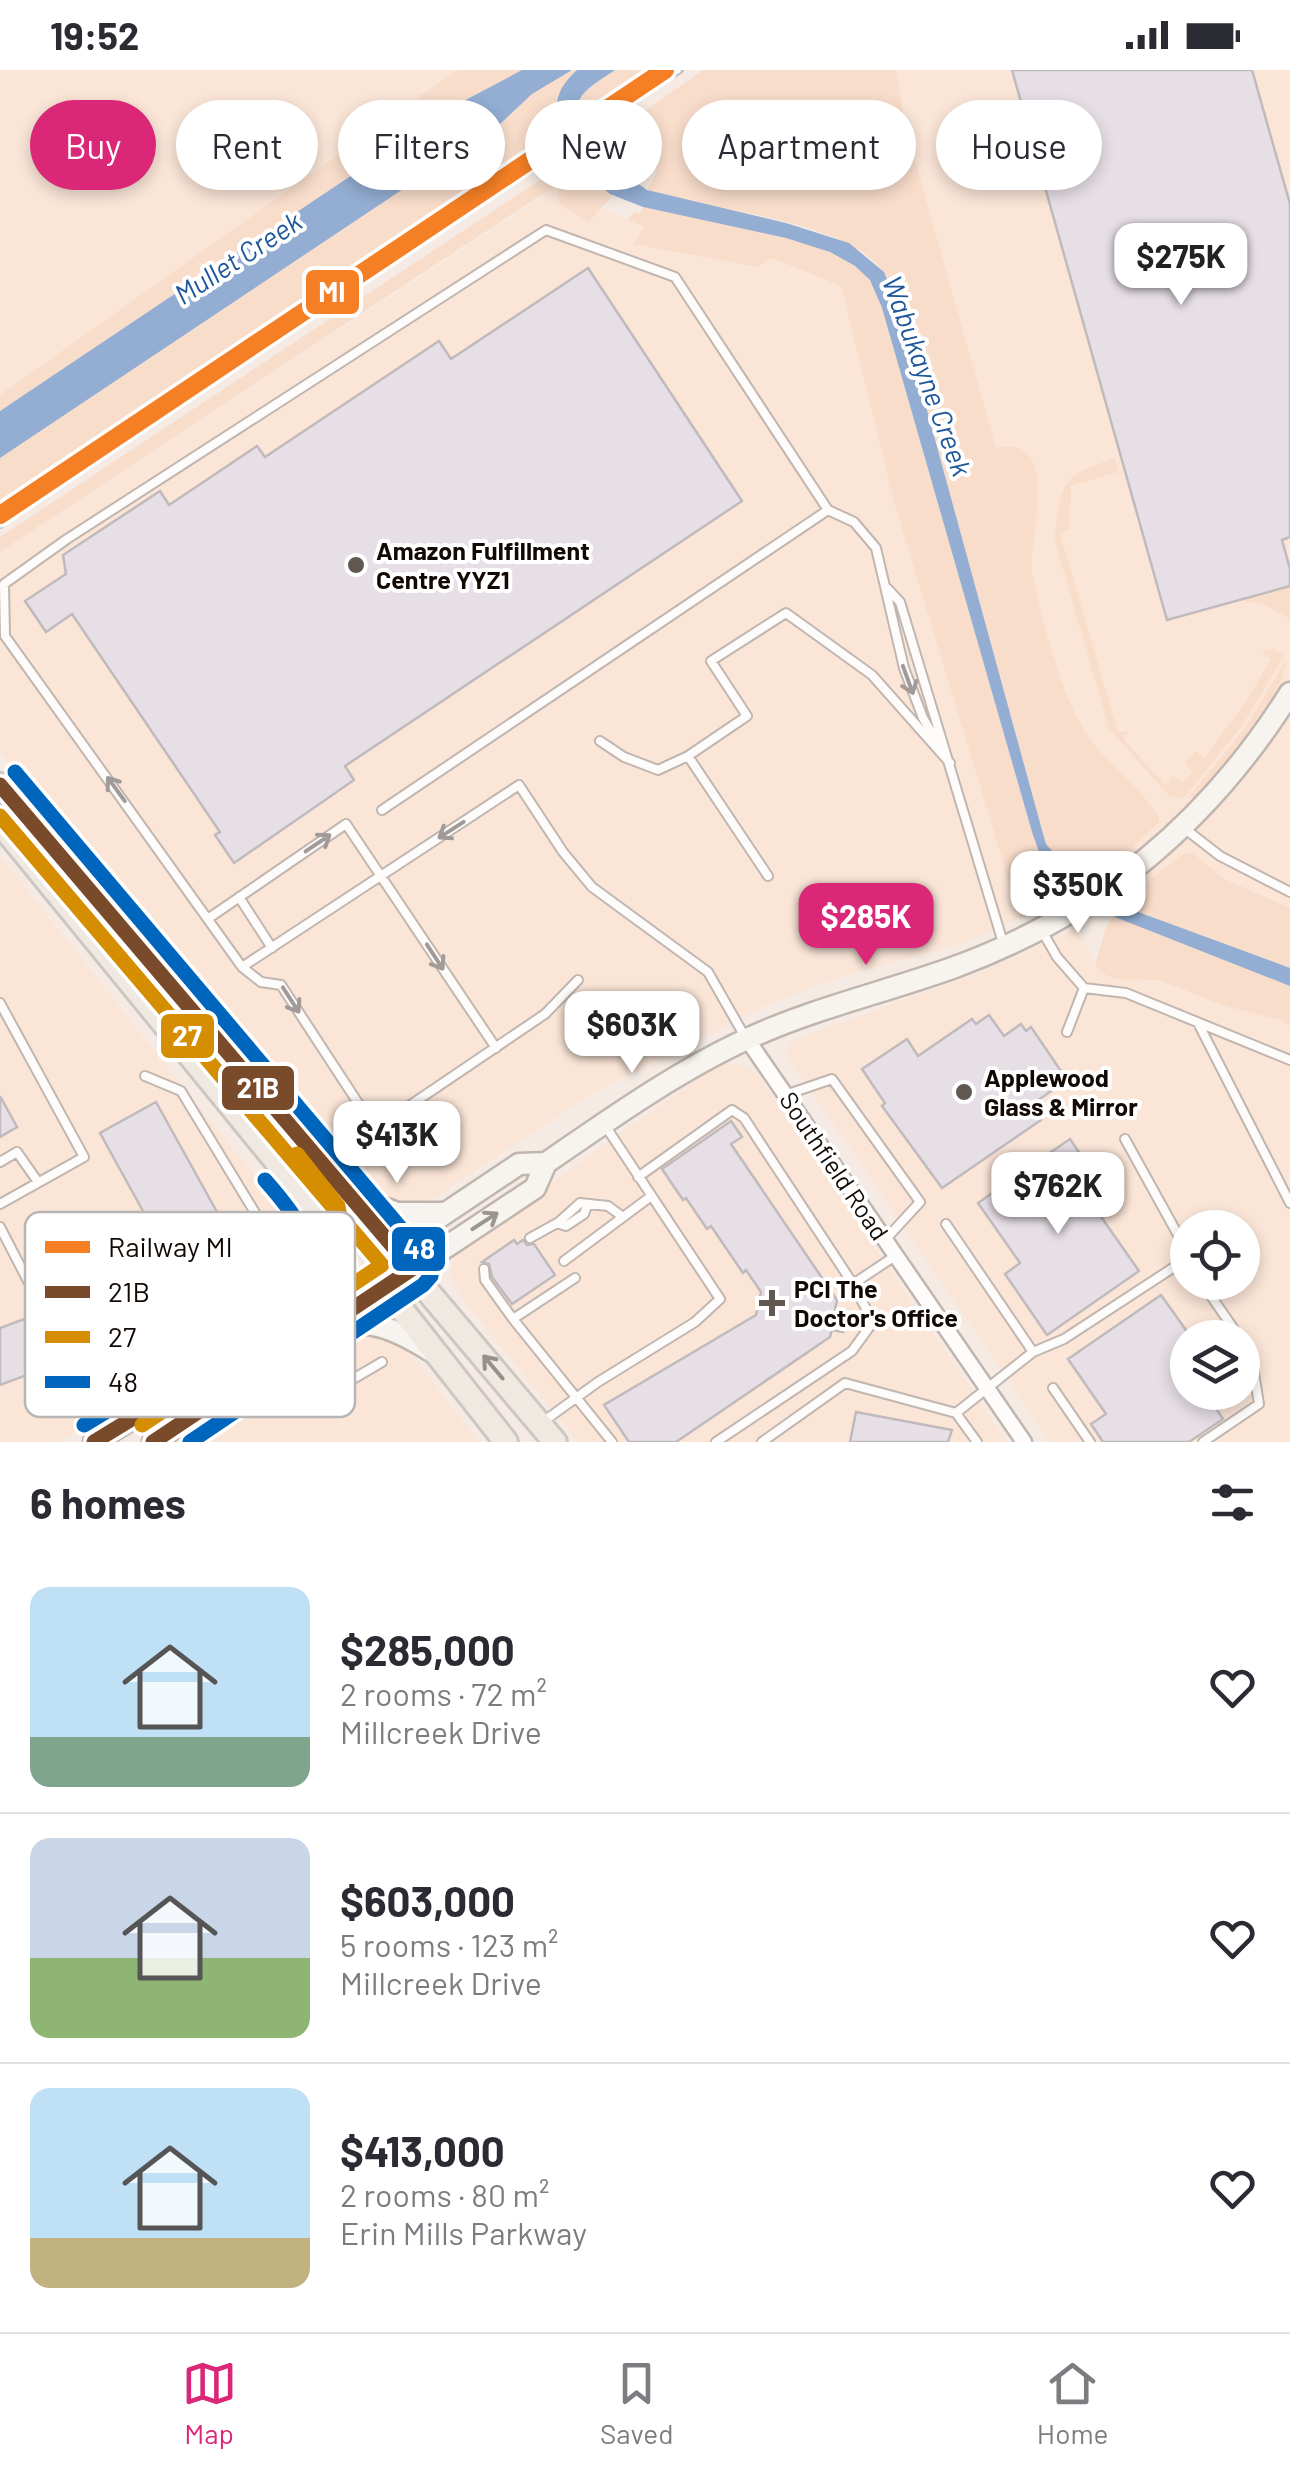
<!DOCTYPE html>
<meta charset="utf-8">
<style>
body{margin:0;font-family:Barlow,sans-serif;background:#f2f2f3;color:#2b2b33;height:100vh;display:flex;flex-direction:column;font-size:38px;white-space:nowrap}
*{box-sizing:border-box;margin:0}
p{font-size:32px;color:#7c7c81}
.icon{flex:none;width:55px;height:55px;fill:none;stroke:currentColor;stroke-width:2;stroke-linecap:round;stroke-linejoin:round}
.map{position:relative;height:1372px;overflow:hidden}
.drawer{display:flex;flex-direction:column;background:#fff;flex:1}
.drawer>*{flex:none}
.banner{position:absolute;left:30px;top:30px;width:1230px;height:90px;display:flex;gap:20px}
.buttons{position:absolute;left:1170px;top:1140px;display:grid;gap:20px}
.buttons a{display:grid;place-items:center;width:90px;height:90px;border-radius:50%;background:#fff;box-shadow:0 5px 15px #0003;font-size:50px}
.price{position:absolute;translate:-50% -85px;padding:0 22px;border-radius:20px;background:#fff;color:#222;font-size:32px;line-height:65px;filter:drop-shadow(0 2px 5px #0008)}
.price::after{content:'';position:absolute;left:50%;top:60px;width:30px;height:22px;margin-left:-15px;background:inherit;clip-path:polygon(0 0,100% 0,50% 100%)}
.price.active{background:#db2777;color:#fff}
ul{padding:0;list-style:none}
li{display:flex;align-items:center;gap:30px;height:250px;padding:0 30px}
li+li{border-top:2px solid #e1e1e2}
li span{display:grid;place-items:center;flex:none;width:280px;height:200px;border-radius:20px;color:#555}
li>.icon{margin-inline-start:auto}
span .icon{width:120px;height:120px;fill:#fffc;stroke-width:1}
li b{font-size:42px}
h2{display:flex;justify-content:space-between;align-items:center;height:120px;padding:0 30px;font-size:42px}
.tag{padding:0 35px;border-radius:45px;background:#fff;box-shadow:0 5px 15px #0003;font-size:35px;line-height:90px}
.tag.active{background:#db2777;color:#fff}
.status{display:flex;justify-content:space-between;align-items:center;height:70px;padding:0 50px;background:#fff;direction:ltr}
.status svg{height:28px;fill:currentColor}
.dock{display:flex;justify-content:space-around;align-items:center;height:140px;border-top:2px solid #e1e1e2;background:#fff;font-size:28px;color:#7c7c81}
.dock a{display:grid;justify-items:center;gap:5px}
.dock .active{color:#db2777}
.map>svg:first-child{display:block}
</style>
<div class="status"><b>19:52</b><svg viewBox="0 0 49 12"><path d="M0 12V9h3v3zM5 12V6h3v6zM10 12V3h3v9zM15 12V0h3v12zM26 1h20v11H26zM47 4h2v5h-2z"/></svg></div>
<div class="map">
<svg width="1290" height="1372" viewBox="0 0 1290 1372">
<rect width="100%" height="100%" fill="#f5ebe4"/>
<path fill="#fae5d7" fill-rule="evenodd" d="M0,0H457L0,325Z
M871,0H1290V868L1109,795Z
M557,117L588,152L602,139L644,157L634,173L758,197L771,188L841,216L894,432L1020,848L965,873L847,905L773,932L600,1019L427,1132L395,1133L364,1111L282,1002L242,963L0,682V482Z
M0,785L205,1045L307,1166L318,1191L314,1209L115,1343L58,1372H0Z
M1076,858L1098,899L1170,915L1280,950L1290,956V1372H1050L785,983L793,970L989,899ZM1188,1158H1242V1212H1188ZM1188,1268H1242V1322H1188Z
M734,993L754,1000L761,1010L1007,1372H579L468,1236L453,1212L451,1201L456,1182L463,1175L716,996Z
M362,1262L402,1273L479,1372H186L277,1321Z"/>
<path fill="#f9ddcb" d="M457,0H522L458,34L0,341V325Z
M577,0C558,18 552,39 563,64L420,153L0,435V388L499,55C520,36 548,3 577,0Z
M615,0H652L581,52C567,26 597,13 615,0Z
M703,0H896L906,59L996,378C1066,363 1025,473 1033,507C1045,557 1061,632 1093,673C1112,698 1142,719 1159,747V752L1118,792L1109,795L1105,801L1029,846L1020,848L894,432L841,216L772,188L758,197L633,174L644,157L628,150L634,142L640,144L643,137C697,150 837,166 869,210C875,217 878,229 882,238L1032,762L1076,808L1046,774L1042,760L899,238C894,227 891,212 884,203C847,148 708,142 647,120L658,100L640,89L626,107L605,90L594,76Z
M578,88L589,107L613,125L589,152L560,135L557,117L538,127L0,482V467L567,92Z
M1115,388L1118,402L1070,416C1074,431 1066,442 1071,459L1060,463L1118,662L1129,661L1123,669L1165,714L1173,706L1182,713L1193,701L1185,693L1196,681L1204,688L1245,633L1271,589L1263,584L1264,580L1274,579L1284,586L1242,656L1183,729L1169,726L1109,659L1056,475C1054,463 1056,452 1058,441C1064,401 1081,401 1115,388Z
M1290,516V549L1263,534L1240,530Z
M1286,590C1282,634 1225,693 1197,726L1188,728L1245,658Z
M1193,783L1224,809L1290,838V898L1122,836L1116,847L1290,916V956L1280,950C1255,943 1228,938 1204,928C1187,921 1171,913 1152,910C1130,907 1109,916 1095,894L1106,858L1119,834L1183,784Z"/>
<path fill="#93aed2" d="M522,0H572L532,24L499,55L0,388V341L458,34Z
M577,0H615C597,13 567,26 581,52L563,64C551,37 556,19 577,0Z
M594,76L605,90L647,120L786,153L849,173L884,202L899,238L1042,760L1046,774L1076,808L1064,821L1043,793L1032,762L882,238L870,210L855,196L830,182L786,168L643,137L610,124L589,107L578,88Z
M1122,836L1290,898V916L1115,847Z"/>
<g fill="none" stroke-linecap="round" stroke-linejoin="round">
<path stroke="#93aed2" stroke-width="4" d="M571,53L589,84"/>
</g>
<path fill="#e6dfe6" stroke="#c0babd" stroke-width="2.5" d="M1012,0H1252L1290,134V467L1282,470L1290,499V516L1167,550Z
M588,198L742,431L345,696L354,710L234,793L215,765L220,762L72,544L46,562L25,531L66,504L63,485L160,421L169,435L257,376L265,387L439,271L451,289Z
M989,945L1004,966L1021,954L1026,961L1031,957L1067,1010L1031,1035L1041,1050L942,1118L882,1036L885,1033L862,999L907,969L918,986L972,949L976,954Z
M0,1026L17,1057L0,1067Z
M156,1032L217,1142L206,1148L225,1182L221,1198L187,1217L193,1228L97,1282L65,1225L160,1172L100,1063Z
M731,1051L742,1067L731,1074L837,1230L834,1244L847,1246L843,1262L832,1260L830,1267L676,1372H629L604,1335L756,1245L761,1222L746,1200L743,1203L711,1156L707,1159L686,1128L683,1130L662,1099Z
M1070,1069L1112,1131L1097,1141L1139,1201L1047,1265L1005,1204L1020,1193L978,1133Z
M514,1170L517,1174L523,1170L527,1175L534,1174L555,1205L512,1234L492,1207L489,1194L482,1192Z
M1161,1225L1188,1263V1322H1205L1223,1349L1189,1372H1103L1091,1354L1106,1344L1068,1289Z
M24,1249L43,1299L0,1315V1258Z
M856,1342L952,1360L948,1372H850Z"/>
<g fill="none" stroke-linecap="round" stroke-linejoin="round">
<defs>
<path id="lane" d="M828,440L854,452L876,478L904,598L923,648L940,677
M887,518L900,532L1004,876
M600,671L624,687L658,700L688,686L747,646L711,591L786,543L872,605L950,693
M688,686L768,806
M1184,758L1220,786L1290,822
M239,827L272,878
M209,848L346,754L496,978
M1042,861L1057,887L1084,918L1126,923L1290,990
M242,897L5,566L4,514L67,469L546,160L675,207L828,440L382,740
M578,910L545,944L375,1059L281,915L261,912L242,897L519,715L563,782L592,817L708,902L744,965
M0,933L84,1087L0,1134
M1198,953L1290,1133
M1067,962L1084,918
M785,1025L832,1009L920,1132L885,1170
M1125,1069L1188,1183
M0,1092L17,1082L38,1112
M638,1107L732,1040L744,1048L853,1214L873,1252L852,1281L716,1372
M557,1153L566,1156L584,1144L587,1136
M946,1154L1033,1282L956,1343
M0,1157L71,1294L113,1357
M530,1168L559,1152L580,1133L608,1136L623,1147
M564,1191L650,1127
M484,1199L485,1210L513,1249
M575,1208L513,1249L612,1372
M853,1214L895,1186
M1209,1223L1240,1268
M1033,1282L1064,1269L1188,1188
M84,1312L169,1273L285,1192L181,1021L145,1006
M1053,1318L1090,1372
M314,1332L382,1292
M544,1351L598,1312L695,1252L720,1229L606,1057
M762,1372L845,1313L956,1343L977,1372
M1203,1372L1259,1334L1251,1284L1242,1271"/>
<path id="street" d="M747,969L1024,1372"/>
<path id="secondary" d="M343,1122L397,1143H444
M312,1228C334,1202 326,1176 320,1145
M333,1257C372,1247 398,1261 431,1281
M94,1372L199,1308L519,1094L546,1093C610,1049 676,1002 747,969C814,938 886,922 955,897C1101,843 1208,753 1290,623
M153,1372L535,1118L546,1093"/>
<path id="primary" d="M0,715L555,1372
M0,753L320,1145L395,1231L506,1372"/>
</defs>
<use href="#lane" stroke="#c0b6af" stroke-width="12"/>
<use href="#street" stroke="#c0b6af" stroke-width="19"/>
<use href="#secondary" stroke="#c0b6af" stroke-width="25"/>
<use href="#primary" stroke="#ccc7c3" stroke-width="28"/>
<path stroke="#d2d0ce" stroke-width="2.5" stroke-dasharray="5 5" stroke-linecap="butt" d="M338,1078L356,1065L347,1050L354,1045"/>
<use href="#lane" stroke="#fefcfb" stroke-width="8"/>
<use href="#street" stroke="#fefcfb" stroke-width="14"/>
<use href="#secondary" stroke="#f7f3ee" stroke-width="20"/>
<use href="#primary" stroke="#efe9e1" stroke-width="22"/>
<defs>
<path id="rail" d="M0,455L680,0"/>
</defs>
<use href="#rail" stroke="#c1bfbd" stroke-width="8"/>
<use href="#rail" stroke="#fff" stroke-width="4" stroke-dasharray="11" stroke-linecap="butt"/>
<defs>
<path id="bus-1" d="M0,715L412,1199L153,1372
M94,1372L179,1320"/>
<path id="bus-2" d="M0,746L382,1195L142,1355
M277,1280L315,1255L337,1229L348,1196L338,1136L297,1084"/>
<path id="bus-3" d="M15,702L432,1195L431,1206L423,1215L190,1372
M255,1246C271,1235 294,1225 304,1207C322,1173 285,1133 265,1110
M84,1355L171,1302"/>
</defs>
<use href="#bus-1" stroke="#fff" stroke-width="22"/>
<use href="#bus-2" stroke="#fff" stroke-width="22"/>
<use href="#bus-3" stroke="#fff" stroke-width="22"/>
<use href="#bus-1" stroke="#7a4b2a" stroke-width="15"/>
<use href="#bus-2" stroke="#d58e01" stroke-width="15"/>
<use href="#bus-3" stroke="#0065bd" stroke-width="15"/>
<defs>
<path id="rail-1" d="M0,445L665,0"/>
</defs>
<use href="#rail-1" stroke="#fff" stroke-width="25"/>
<use href="#rail-1" stroke="#f57f25" stroke-width="18"/>
</g>
<defs><path id="oneway-shaft" d="M-6 0H5M1.5-3L5.5 0L1.5 3" fill="none" stroke-width="1.6" stroke-linecap="round" stroke-linejoin="round" transform="scale(2.5)"/></defs>
<g stroke="#a09b98">
<use href="#oneway-shaft" transform="translate(908 610) rotate(70)"/>
<use href="#oneway-shaft" transform="translate(116 719) rotate(-126)"/>
<use href="#oneway-shaft" transform="translate(451 760) rotate(147)"/>
<use href="#oneway-shaft" transform="translate(318 773) rotate(-34)"/>
<use href="#oneway-shaft" transform="translate(435 887) rotate(57)"/>
<use href="#oneway-shaft" transform="translate(291 930) rotate(57)"/>
</g>
<use stroke="#9b9590" href="#oneway-shaft" transform="translate(485 1151) rotate(-33)"/>
<use stroke="#978f89" href="#oneway-shaft" transform="translate(493 1297) rotate(-130)"/>
<g fill="#615852" stroke="#fff" stroke-width="4">
<circle cx="356" cy="495" r="10"/>
<circle cx="964" cy="1022" r="10"/>
<path d="M767 1218h10v10h10v10h-10v10h-10v-10h-10v-10h10z"/>
</g>
<g text-anchor="middle" stroke-width="8" stroke-linejoin="round" paint-order="stroke">
<g font-size="25" font-weight="bold" fill="#120904" stroke="#fff" text-anchor="start">
<text x="376" y="490">Amazon Fulfillment<tspan x="376" dy="29">Centre YYZ1</tspan></text>
<text x="984" y="1017">Applewood<tspan x="984" dy="29">Glass &amp; Mirror</tspan></text>
<text x="794" y="1228">PCI The<tspan x="794" dy="29">Doctor's Office</tspan></text>
</g>
<g font-size="25" fill="#120904" stroke="#fff">
<text transform="translate(834 1096) rotate(56)" y="9">Southfield Road</text>
</g>
<g font-size="28" font-style="italic" fill="#1e579a" stroke="#fff">
<text transform="translate(238 188) rotate(-33)" y="10">Mullet Creek</text>
<text transform="translate(927 306) rotate(70)" y="10">Wabukayne Creek</text>
</g>
</g>
<rect x="25" y="1142" width="330" height="205" rx="15" fill="#fff" stroke="#b8b5b4" stroke-width="2.5"/>
<rect x="45" y="1171" width="45" height="12" fill="#f57f25"/>
<rect x="45" y="1216" width="45" height="12" fill="#7a4b2a"/>
<rect x="45" y="1261" width="45" height="12" fill="#d58e01"/>
<rect x="45" y="1306" width="45" height="12" fill="#0065bd"/>
<g font-size="28" fill="#120904">
<text x="108" y="1187">Railway MI</text>
<text x="108" y="1232">21B</text>
<text x="108" y="1277">27</text>
<text x="108" y="1322">48</text>
</g>
<g stroke="#fff" stroke-width="4">
<rect x="304" y="198" width="57" height="48" rx="10" fill="#f57f25"/>
<rect x="159" y="942" width="57" height="48" rx="10" fill="#d58e01"/>
<rect x="220" y="994" width="76" height="48" rx="10" fill="#7a4b2a"/>
<rect x="390" y="1155" width="57" height="48" rx="10" fill="#0065bd"/>
</g>
<g font-size="28" text-anchor="middle" font-weight="bold" fill="#fff">
<text x="332" y="232">MI</text>
<text x="187" y="976">27</text>
<text x="258" y="1028">21B</text>
<text x="419" y="1189">48</text>
</g>
</svg>
<div class="buttons">
<a><svg class="icon" aria-label="locate" viewBox="0 0 24 24"><circle cx="12" cy="12" r="6"/><path d="M12 2v4M12 18v4M2 12h4M18 12h4"/></svg></a>
<a><svg class="icon" aria-label="layers" viewBox="0 0 24 24"><path d="M12 4l9 5-9 5-9-5zM3 14l9 5 9-5"/></svg></a>
</div>
<b class="price" style="left:1181px;top:238px">$275K</b>
<b class="price" style="left:1078px;top:866px">$350K</b>
<b class="price active" style="left:866px;top:898px">$285K</b>
<b class="price" style="left:632px;top:1006px">$603K</b>
<b class="price" style="left:397px;top:1116px">$413K</b>
<b class="price" style="left:1058px;top:1167px">$762K</b>
<div class="banner">
<a class="tag active">Buy</a>
<a class="tag">Rent</a>
<a class="tag">Filters</a>
<a class="tag">New</a>
<a class="tag">Apartment</a>
<a class="tag">House</a>
</div>
</div>
<section class="drawer">
<h2>6 homes<svg class="icon" aria-label="filters" viewBox="0 0 24 24"><path d="M4 7h16M4 17h16"/><circle cx="9" cy="7" r="2"/><circle cx="15" cy="17" r="2"/></svg></h2>
<ul>
<li><span style="background:linear-gradient(#bfe0f5 75%,#7fa58c 0)"><svg class="icon" aria-label="home" viewBox="0 0 24 24"><path d="M3 11l9-7 9 7M6 9v11h12V9"/></svg></span><div><b>$285,000</b><p>2 rooms · 72 m²</p><p>Millcreek Drive</p></div><svg class="icon" aria-label="heart" viewBox="0 0 24 24"><path d="M12 20l-8-8c-3-5 5-10 8-4 3-6 11-1 8 4z"/></svg></li>
<li><span style="background:linear-gradient(#c9d6e8 60%,#8fb573 0)"><svg class="icon" aria-label="home" viewBox="0 0 24 24"><path d="M3 11l9-7 9 7M6 9v11h12V9"/></svg></span><div><b>$603,000</b><p>5 rooms · 123 m²</p><p>Millcreek Drive</p></div><svg class="icon" aria-label="heart" viewBox="0 0 24 24"><path d="M12 20l-8-8c-3-5 5-10 8-4 3-6 11-1 8 4z"/></svg></li>
<li><span style="background:linear-gradient(#bfe0f5 75%,#c2b280 0)"><svg class="icon" aria-label="home" viewBox="0 0 24 24"><path d="M3 11l9-7 9 7M6 9v11h12V9"/></svg></span><div><b>$413,000</b><p>2 rooms · 80 m²</p><p>Erin Mills Parkway</p></div><svg class="icon" aria-label="heart" viewBox="0 0 24 24"><path d="M12 20l-8-8c-3-5 5-10 8-4 3-6 11-1 8 4z"/></svg></li>
</ul>
</section>
<nav class="dock">
<a class="active"><svg class="icon" aria-label="map" viewBox="0 0 24 24"><path d="M3 6l6-2 6 2 6-2v14l-6 2-6-2-6 2zM9 4v14M15 6v14"/></svg>Map</a>
<a><svg class="icon" aria-label="saved" viewBox="0 0 24 24"><path d="M7 4h10v16l-5-4-5 4z"/></svg>Saved</a>
<a><svg class="icon" aria-label="home" viewBox="0 0 24 24"><path d="M3 11l9-7 9 7M6 9v11h12V9"/></svg>Home</a>
</nav>
